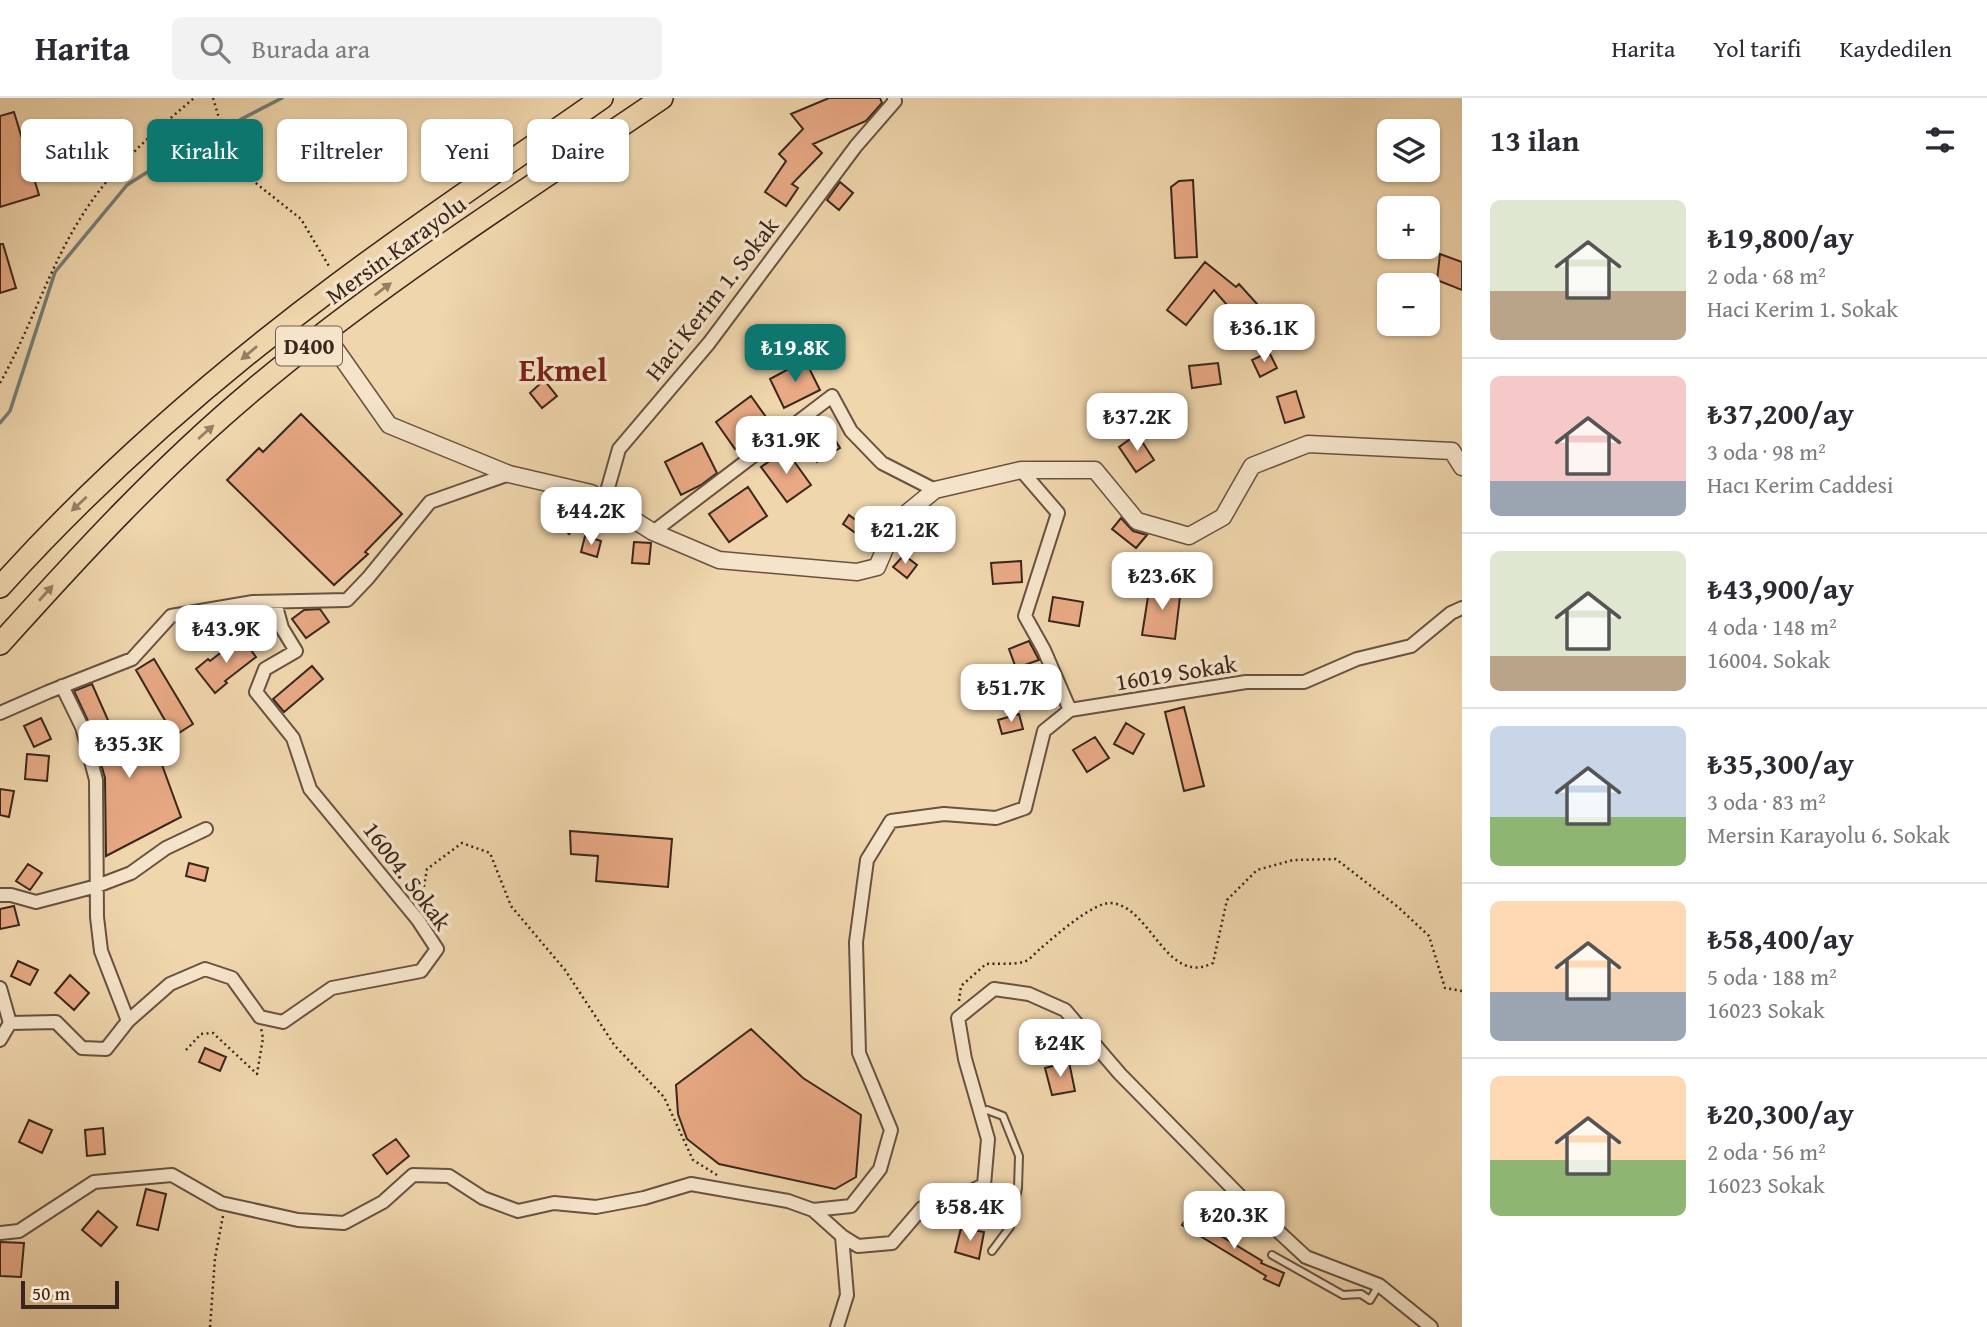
<!DOCTYPE html>
<html lang="tr">
<meta charset="utf-8">
<style>
body{margin:0;font-family:"Gentium Book Plus",serif;background:#f2f2f3;color:#2b2b33;height:100vh;display:flex;flex-direction:column;font-size:26px;white-space:nowrap}
*{box-sizing:border-box;margin:0}
p{font-size:23px;color:#7c7c81}
.icon{flex:none;width:38px;height:38px;fill:none;stroke:currentColor;stroke-width:2;stroke-linecap:round;stroke-linejoin:round}
.map{position:relative;flex:1;overflow:hidden}
.sheet{display:flex;flex-direction:column;background:#fff;width:525px}
.sheet>*{flex:none}
.banner{position:absolute;left:21px;top:21px;width:665px;height:63px;display:flex;gap:14px}
.fabs{position:absolute;left:1377px;top:21px;display:grid;gap:14px}
.fabs a{display:grid;place-items:center;width:63px;height:63px;border-radius:10px;background:#fff;box-shadow:0 2px 5px #0004;font-size:35px}
.scale{position:absolute;left:21px;bottom:18px;width:98px;box-sizing:border-box;padding-left:7px;border:4px solid #3a261c;border-top:0;font-size:19px;line-height:24px;white-space:nowrap;color:#3a261c;-webkit-text-stroke:5px #f5e4ca;paint-order:stroke}
.price{position:absolute;translate:-50% -60px;padding:0 16px;border-radius:14px;background:#fff;color:#222;font-size:23px;line-height:46px;filter:drop-shadow(0 2px 4px #0008)}
.price::after{content:'';position:absolute;left:50%;top:42px;width:21px;height:16px;margin-left:-10px;background:inherit;clip-path:polygon(0 0,100% 0,50% 100%)}
.price.on{background:#0f766e;color:#fff}
ul{padding:0;list-style:none}
li{display:flex;align-items:center;gap:21px;height:175px;padding:0 28px}
li+li{border-top:2px solid #e1e1e2}
li span{display:grid;place-items:center;flex:none;width:196px;height:140px;border-radius:10px;color:#555}
li>.icon{margin-inline-start:auto}
span .icon{width:84px;height:84px;fill:#fffc;stroke-width:1}
li b{font-size:30px}
h2{display:flex;justify-content:space-between;align-items:center;height:84px;padding:0 28px;font-size:30px}
.pill{padding:0 24px;border-radius:10px;background:#fff;box-shadow:0 2px 5px #0004;font-size:24px;line-height:63px}
.pill.on{background:#0f766e;color:#fff}
header{display:flex;align-items:center;gap:42px;box-sizing:border-box;height:98px;padding:0 35px;background:#fff;border-bottom:2px solid #e1e1e2}
header strong{font-size:33px}
nav{display:flex;gap:38px;margin-inline-start:auto;font-size:24px}
.search{width:490px;height:63px;background:#f2f2f3;display:flex;align-items:center;gap:18px;box-sizing:border-box;padding:0 24px;border-radius:10px;color:#7c7c81;font-size:26px}
main{display:flex;flex:1;min-height:0}
.map>svg:first-child{display:block}
</style>
<header>
<strong>Harita</strong>
<div class="search"><svg class="icon" aria-label="search" viewBox="0 0 24 24"><circle cx="10" cy="10" r="6"/><path d="M15 15l6 6"/></svg>Burada ara</div>
<nav><a>Harita</a><a>Yol tarifi</a><a>Kaydedilen</a></nav>
</header>
<main>
<div class="map">
<svg width="1462" height="1229" viewBox="0 0 1462 1229">
<rect width="100%" height="100%" fill="#f0d6ad"/>
<filter id="stains"><feTurbulence type="fractalNoise" baseFrequency=".00286" numOctaves="4"/><feColorMatrix values="0 0 0 0 .2 0 0 0 0 .09 0 0 0 0 .02 0 0 0 .5 -.17"/></filter>
<radialGradient id="worn" r=".72"><stop offset=".6" stop-color="#630" stop-opacity="0"/><stop offset="1" stop-color="#630" stop-opacity=".3"/></radialGradient>
<g fill="none" stroke-linecap="round" stroke-linejoin="round">
<path stroke="#757d77" stroke-width="3.5" d="M0,325L10,313L55,174L127,87L182,52L282,0"/>
</g>
<path fill="#e8a984" stroke="#3a261c" stroke-width="2" d="M829,0H880L882,5L866,23L813,46L822,55L792,86L798,90L786,108L765,94L786,63L779,56L803,31L791,16Z
M14,14L39,97L0,109V18Z
M1193,82L1197,159L1175,160L1171,89L1179,83Z
M840,84L853,95L839,112L827,102Z
M0,146H3L16,190L0,195Z
M1440,156L1462,164V192L1437,182Z
M1205,164L1236,189L1239,186L1258,207L1241,223L1214,192L1186,227L1167,212Z
M1269,254L1277,270L1260,279L1252,262Z
M805,262L820,292L784,310L770,281Z
M1218,265L1221,286L1192,290L1189,268Z
M544,282L557,298L542,310L530,295Z
M1296,293L1304,319L1285,325L1277,299Z
M751,298L771,326L735,351L716,324Z
M301,316L402,416L365,454L368,456L334,487L227,382L259,350L263,354Z
M823,322L840,350L817,364L800,336Z
M1137,336L1154,362L1136,374L1119,349Z
M702,345L717,375L701,387L681,397L665,364Z
M786,352L811,387L787,404L761,369Z
M748,389L767,418L729,444L709,416Z
M567,403L584,418L569,436L552,420Z
M849,417L870,433L864,441L843,426Z
M1121,420L1133,433L1147,437L1136,450L1112,431Z
M585,438L601,443L597,459L581,454Z
M634,444L651,445L649,466L632,465Z
M904,457L917,467L907,480L893,469Z
M1021,463L1022,484L993,486L991,465Z
M1150,486L1181,490L1175,541L1142,537Z
M1053,499L1083,504L1079,528L1049,523Z
M320,511L329,524L306,540L292,521L304,512Z
M241,539L256,559L225,583L227,585L215,595L196,571L208,561L210,563Z
M1029,543L1039,562L1016,570L1009,551Z
M154,561L193,626L174,638L136,572Z
M312,568L323,581L284,614L273,601Z
M92,586L119,647L150,634L181,719L106,758L105,680L90,627L74,593Z
M1184,609L1204,688L1184,693L1165,614Z
M1019,616L1023,631L1002,636L998,622Z
M41,620L51,641L34,649L24,628Z
M1126,625L1144,636L1133,656L1114,646Z
M1095,639L1109,660L1087,674L1073,652Z
M27,656L49,658L47,683L25,681Z
M0,691L14,693L9,719L0,717Z
M570,733L672,741L668,789L596,783L598,758L571,756Z
M189,765L208,770L205,783L186,778Z
M28,766L42,775L30,792L16,783Z
M14,808L19,827L0,831V811Z
M18,863L38,872L30,887L11,878Z
M70,877L89,895L74,912L55,895Z
M751,931L803,980L861,1017L856,1079L835,1091L719,1066L687,1041L678,1016L676,987Z
M205,950L226,959L220,973L199,964Z
M1069,964L1075,993L1052,997L1045,970Z
M29,1022L52,1032L42,1055L19,1044Z
M103,1030L105,1056L87,1058L85,1032Z
M396,1041L409,1058L387,1076L373,1057Z
M146,1091L166,1096L158,1132L137,1127Z
M98,1113L117,1129L101,1148L82,1132Z
M1188,1118L1262,1163L1261,1165L1284,1175L1279,1188L1264,1181L1266,1178L1182,1127Z
M961,1130L984,1134L979,1161L955,1154Z
M0,1144L24,1145L21,1179L0,1178Z"/>
<g fill="none" stroke-linecap="round" stroke-linejoin="round">
<defs>
<path id="service" d="M980,1015L987,1012L1003,1018L1019,1058L1018,1090L1010,1129L992,1153
M1272,1157L1343,1197L1361,1196L1370,1202L1379,1187"/>
<path id="minor" d="M1021,372L1058,415L1025,518L1044,552L1070,612
M604,404L619,351L709,245L856,48L895,3L894,0
M653,434L832,298L851,333L882,365L935,392
M62,588L82,629L96,682L97,819L101,853L128,923
M0,615L48,594L132,561L171,518L253,504L347,502L368,480L430,404L509,376
M0,797H11L36,804L97,788L131,775L166,750L206,731
M0,890L10,925
M0,942L10,925L56,924L82,950L106,951L128,923L170,886L205,871L232,880L260,919L283,924L332,890L421,873L437,851L418,822L310,691L293,640L256,594L265,571L296,553L282,530L275,505
M813,1112L842,1138L858,1148L892,1145L922,1110L949,1103L984,1087L988,1041L965,961L958,920L994,891L1029,896L1065,912L1120,976L1240,1098L1306,1159L1379,1187L1431,1229
M0,1135L19,1133L94,1084L172,1077L221,1105L298,1122L344,1125L383,1104L413,1077L449,1078L483,1100L518,1113L554,1105L596,1109L644,1100L691,1086L788,1103L813,1112L851,1108L880,1071L891,1032L859,955L856,844L867,762L891,723L944,716L996,720L1025,710L1044,633L1070,612L1246,584H1304L1357,561L1411,548L1451,515L1462,510
M837,1229L847,1197L842,1138"/>
<path id="tertiary" d="M325,236L389,327L509,376L591,395L653,434L719,462L857,474L877,469L897,423L935,392L1021,372H1095L1137,423L1189,438L1223,419L1252,368L1308,346L1452,353L1462,369"/>
<path id="trunk" d="M0,489C101,377 217,276 338,186C424,121 514,62 602,0
M0,546C80,457 161,369 253,292C381,184 524,94 662,0"/>
</defs>
<use href="#service" stroke="#685240" stroke-width="10"/>
<use href="#minor" stroke="#685240" stroke-width="16"/>
<use href="#tertiary" stroke="#685240" stroke-width="19"/>
<use href="#trunk" stroke="#3a261c" stroke-width="24"/>
<path stroke="#3a261c" stroke-width="2.5" stroke-dasharray="2 3.5" stroke-linecap="butt" d="M213,0L233,67L301,121L330,170
M0,285C31,230 49,169 83,116C112,70 153,35 194,0
M421,805L427,771L462,745L490,755L511,808L565,872L615,948L664,999L693,1062L717,1077
M959,903L961,888L986,866C997,865 1012,867 1023,864C1029,863 1035,855 1040,851C1054,839 1093,804 1111,805C1151,808 1166,889 1213,865L1227,802L1257,772L1293,762L1336,761L1398,809L1429,838L1445,890L1462,893
M186,952L201,936L213,935L257,976L263,940L261,930
M210,1229L215,1160L223,1118"/>
<use href="#service" stroke="#f5e4ca" stroke-width="6"/>
<use href="#minor" stroke="#f5e4ca" stroke-width="12"/>
<use href="#tertiary" stroke="#f5e4ca" stroke-width="16"/>
<use href="#trunk" stroke="#f0d6ad" stroke-width="21"/>
</g>
<defs><path id="oneway-solid" d="M-6-.8H1V-3.2L6.5 0L1 3.2V.8H-6Z" transform="scale(1.75)"/></defs>
<g fill="#957e64">
<use href="#oneway-solid" transform="translate(383 191) rotate(-37)"/>
<use href="#oneway-solid" transform="translate(249 255) rotate(140)"/>
<use href="#oneway-solid" transform="translate(206 334) rotate(-42)"/>
<use href="#oneway-solid" transform="translate(79 406) rotate(137)"/>
<use href="#oneway-solid" transform="translate(46 495) rotate(-48)"/>
</g>
<g text-anchor="middle" stroke-width="7" stroke-linejoin="round" paint-order="stroke">
<rect fill="#f5e4ca" stroke="#725f50" stroke-width="2" x="276" y="228.5" width="66" height="39" rx="5"/>
<g font-size="23" font-weight="bold" fill="#3a261c">
<text x="309" y="256">D400</text>
</g>
<g font-size="24" fill="#3a261c" stroke="#f5e4ca">
<text transform="translate(396 152) rotate(-36)" y="8">Mersin Karayolu</text>
<text transform="translate(712 201) rotate(-52)" y="8">Haci Kerim 1. Sokak</text>
<text transform="translate(1176 575) rotate(-9)" y="8">16019 Sokak</text>
<text transform="translate(407 778) rotate(53)" y="8">16004. Sokak</text>
</g>
<g font-size="32" font-weight="bold" fill="#7a1f14" stroke="#f5e4ca">
<text x="563" y="283">Ekmel</text>
</g>
</g>
<rect width="100%" height="100%" filter="url(#stains)"/>
<rect width="100%" height="100%" fill="url(#worn)"/>
</svg>
<div class="fabs">
<a><svg class="icon" aria-label="layers" viewBox="0 0 24 24"><path d="M12 4l9 5-9 5-9-5zM3 14l9 5 9-5"/></svg></a>
<a>+</a>
<a>−</a>
</div>
<div class="scale">50 m</div>
<b class="price" style="left:1264px;top:266px">₺36.1K</b>
<b class="price on" style="left:795px;top:286px">₺19.8K</b>
<b class="price" style="left:1137px;top:355px">₺37.2K</b>
<b class="price" style="left:786px;top:378px">₺31.9K</b>
<b class="price" style="left:591px;top:449px">₺44.2K</b>
<b class="price" style="left:905px;top:468px">₺21.2K</b>
<b class="price" style="left:1162px;top:514px">₺23.6K</b>
<b class="price" style="left:226px;top:567px">₺43.9K</b>
<b class="price" style="left:1011px;top:626px">₺51.7K</b>
<b class="price" style="left:129px;top:682px">₺35.3K</b>
<b class="price" style="left:1060px;top:981px">₺24K</b>
<b class="price" style="left:970px;top:1145px">₺58.4K</b>
<b class="price" style="left:1234px;top:1153px">₺20.3K</b>
<div class="banner">
<a class="pill">Satılık</a>
<a class="pill on">Kiralık</a>
<a class="pill">Filtreler</a>
<a class="pill">Yeni</a>
<a class="pill">Daire</a>
</div>
</div>
<section class="sheet">
<h2>13 ilan<svg class="icon" aria-label="filters" viewBox="0 0 24 24"><path d="M4 7h16M4 17h16"/><circle cx="9" cy="7" r="2"/><circle cx="15" cy="17" r="2"/></svg></h2>
<ul>
<li><span style="background:linear-gradient(#dfe7d0 65%,#b9a48a 0)"><svg class="icon" aria-label="home" viewBox="0 0 24 24"><path d="M3 11l9-7 9 7M6 9v11h12V9"/></svg></span><div><b>₺19,800/ay</b><p>2 oda · 68 m²</p><p>Haci Kerim 1. Sokak</p></div></li>
<li><span style="background:linear-gradient(#f6c9c9 75%,#9aa5b1 0)"><svg class="icon" aria-label="home" viewBox="0 0 24 24"><path d="M3 11l9-7 9 7M6 9v11h12V9"/></svg></span><div><b>₺37,200/ay</b><p>3 oda · 98 m²</p><p>Hacı Kerim Caddesi</p></div></li>
<li><span style="background:linear-gradient(#dfe7d0 75%,#b9a48a 0)"><svg class="icon" aria-label="home" viewBox="0 0 24 24"><path d="M3 11l9-7 9 7M6 9v11h12V9"/></svg></span><div><b>₺43,900/ay</b><p>4 oda · 148 m²</p><p>16004. Sokak</p></div></li>
<li><span style="background:linear-gradient(#c9d6e8 65%,#8fb573 0)"><svg class="icon" aria-label="home" viewBox="0 0 24 24"><path d="M3 11l9-7 9 7M6 9v11h12V9"/></svg></span><div><b>₺35,300/ay</b><p>3 oda · 83 m²</p><p>Mersin Karayolu 6. Sokak</p></div></li>
<li><span style="background:linear-gradient(#ffd9b3 65%,#9aa5b1 0)"><svg class="icon" aria-label="home" viewBox="0 0 24 24"><path d="M3 11l9-7 9 7M6 9v11h12V9"/></svg></span><div><b>₺58,400/ay</b><p>5 oda · 188 m²</p><p>16023 Sokak</p></div></li>
<li><span style="background:linear-gradient(#ffd9b3 60%,#8fb573 0)"><svg class="icon" aria-label="home" viewBox="0 0 24 24"><path d="M3 11l9-7 9 7M6 9v11h12V9"/></svg></span><div><b>₺20,300/ay</b><p>2 oda · 56 m²</p><p>16023 Sokak</p></div></li>
</ul>
</section>
</main>
